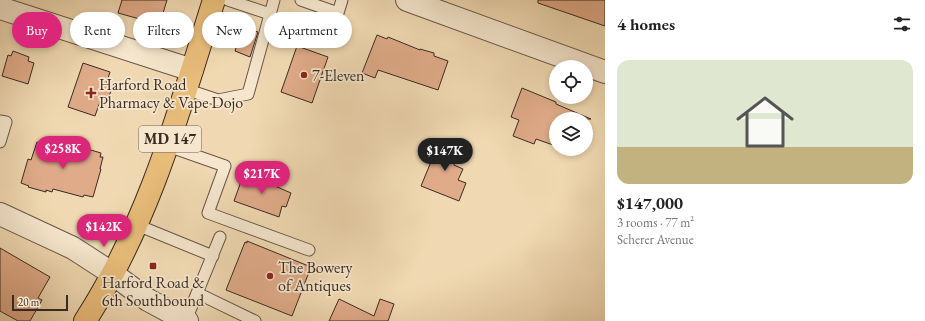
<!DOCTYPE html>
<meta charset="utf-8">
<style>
body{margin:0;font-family:"EB Garamond",serif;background:#f2f2f2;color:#222;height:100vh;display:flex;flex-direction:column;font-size:15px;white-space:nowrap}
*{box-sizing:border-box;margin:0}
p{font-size:13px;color:#767676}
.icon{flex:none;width:22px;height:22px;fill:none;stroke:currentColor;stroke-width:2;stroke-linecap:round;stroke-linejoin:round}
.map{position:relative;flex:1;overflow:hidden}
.sheet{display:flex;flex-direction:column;background:#fff;width:320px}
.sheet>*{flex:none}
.hud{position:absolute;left:12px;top:12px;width:380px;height:36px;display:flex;gap:8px}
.fabs{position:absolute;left:549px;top:60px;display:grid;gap:8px}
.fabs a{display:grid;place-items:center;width:44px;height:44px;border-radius:50%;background:#fff;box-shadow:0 2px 6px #0003;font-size:20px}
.scale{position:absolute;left:12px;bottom:10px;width:56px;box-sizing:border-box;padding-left:4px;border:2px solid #392b23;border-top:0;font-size:11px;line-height:14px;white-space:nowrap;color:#392b23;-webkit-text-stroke:3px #f5e6cd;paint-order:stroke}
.price{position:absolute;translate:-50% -34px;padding:0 9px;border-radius:14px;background:#db2777;color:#fff;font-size:13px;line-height:26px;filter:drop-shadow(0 1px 2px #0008)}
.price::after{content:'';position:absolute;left:50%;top:24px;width:12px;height:9px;margin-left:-6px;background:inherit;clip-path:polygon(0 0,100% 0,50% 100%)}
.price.selected{background:#222;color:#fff}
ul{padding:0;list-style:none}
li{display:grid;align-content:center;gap:8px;height:212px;padding:0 12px}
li+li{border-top:1px solid #e0e0e0}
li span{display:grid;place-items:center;height:124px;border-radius:12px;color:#555}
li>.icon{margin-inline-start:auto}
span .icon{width:72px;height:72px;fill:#fffc;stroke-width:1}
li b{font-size:17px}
h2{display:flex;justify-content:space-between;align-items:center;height:48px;padding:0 12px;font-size:17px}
.pill{padding:0 14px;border-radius:18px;background:#fff;box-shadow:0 2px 6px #0003;font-size:14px;line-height:36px}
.pill.selected{background:#db2777;color:#fff}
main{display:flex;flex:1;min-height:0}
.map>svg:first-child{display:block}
</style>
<main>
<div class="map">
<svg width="605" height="321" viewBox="0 0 605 321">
<rect width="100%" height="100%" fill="#f0d9b2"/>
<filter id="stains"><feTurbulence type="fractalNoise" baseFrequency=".005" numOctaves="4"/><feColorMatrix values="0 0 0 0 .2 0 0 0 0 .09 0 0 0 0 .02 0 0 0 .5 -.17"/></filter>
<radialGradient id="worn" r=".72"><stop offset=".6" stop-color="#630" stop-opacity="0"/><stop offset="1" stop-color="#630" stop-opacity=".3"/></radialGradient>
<path fill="#e0ab89" stroke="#392b23" d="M122,0H167L160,23L154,21V23L118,13Z
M538,0H605V26L538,3Z
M243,27L258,32L250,57L235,51Z
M377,35L387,39L388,37L420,50V49L434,53V56L448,61L438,90L378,70L375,78L362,73Z
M297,46L328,57L312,103L281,92Z
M13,51L29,57L28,61L34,63L28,84L2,76L8,55L11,56Z
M83,63L110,72L106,84L113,86L107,101L101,99L95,116L68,107Z
M522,88L556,102V104L591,119H556V146L536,139L534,144L513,136L519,120L511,117Z
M440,140L461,148L454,165L463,169L458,180L466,183L459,201L421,186Z
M37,142L76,153L77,149L83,151L84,148L101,153L100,157H103L100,169H101L93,197L84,195L83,197L53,189L52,192L46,190V192L28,187L29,186L21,183L28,159L31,160Z
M244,173L276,183L275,186L291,193L286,207L282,206L279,217L234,201Z
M247,241L311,267L292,316L226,290L245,242L247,243Z
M0,248L50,277L38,298L42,300L30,321H18L0,311Z
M339,299L374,316L380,299L394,304L388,321H329Z"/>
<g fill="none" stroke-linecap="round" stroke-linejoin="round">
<defs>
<path id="service" d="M228,0L270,14
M301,0L338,13L342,0
M185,89L218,100L248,94L274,0
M0,121L6,122L0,142
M168,146L225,166L208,213L309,250
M137,225L213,256
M197,293L255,321
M186,320L220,237"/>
<path id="minor" d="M407,0L605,72
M0,8L192,70
M0,214L73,248L113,274L148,300L187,321"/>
<path id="primary" d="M85,321C149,222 179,111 214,0"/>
</defs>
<use href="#service" stroke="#675647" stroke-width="13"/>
<use href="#minor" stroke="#675647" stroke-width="24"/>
<use href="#primary" stroke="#392b23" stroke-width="24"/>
<use href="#service" stroke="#f5e6cd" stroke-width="11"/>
<use href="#minor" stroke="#f5e6cd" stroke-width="22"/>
<use href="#primary" stroke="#e8bc79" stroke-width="22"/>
</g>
<g fill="#8f2418" stroke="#f5e6cd" stroke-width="1.5">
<circle cx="304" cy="75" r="4"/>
<path d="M89 87h4v4h4v4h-4v4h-4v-4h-4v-4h4z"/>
<rect x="149" y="262" width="8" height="8" rx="2"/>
<circle cx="270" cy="276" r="4"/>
</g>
<g text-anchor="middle" stroke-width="3.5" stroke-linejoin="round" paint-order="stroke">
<rect fill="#f5e6cd" stroke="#716356" stroke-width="1" x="139" y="126" width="62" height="26" rx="3"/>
<g font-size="15" font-weight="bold" fill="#392b23">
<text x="170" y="144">MD 147</text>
</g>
<g font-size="16" fill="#392b23" stroke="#f5e6cd" text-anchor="start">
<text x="312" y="81">7-Eleven</text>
<text x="99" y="90">Harford Road<tspan x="99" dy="18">Pharmacy &amp; Vape Dojo</tspan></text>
<text x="278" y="273">The Bowery<tspan x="278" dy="18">of Antiques</tspan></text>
<text x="153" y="288" text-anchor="middle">Harford Road &amp;<tspan x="153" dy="18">6th Southbound</tspan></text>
</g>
</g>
<rect width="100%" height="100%" filter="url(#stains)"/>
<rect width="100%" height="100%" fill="url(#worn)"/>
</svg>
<div class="fabs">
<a><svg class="icon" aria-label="locate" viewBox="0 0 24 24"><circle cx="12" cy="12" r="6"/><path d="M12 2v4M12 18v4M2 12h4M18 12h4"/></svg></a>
<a><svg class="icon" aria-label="layers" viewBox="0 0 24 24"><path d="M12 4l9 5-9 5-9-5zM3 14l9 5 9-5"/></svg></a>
</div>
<div class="scale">20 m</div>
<b class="price" style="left:63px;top:170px">$258K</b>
<b class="price selected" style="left:445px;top:172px">$147K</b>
<b class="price" style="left:262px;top:195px">$217K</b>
<b class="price" style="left:104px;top:248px">$142K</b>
<div class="hud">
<a class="pill selected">Buy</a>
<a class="pill">Rent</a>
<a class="pill">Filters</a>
<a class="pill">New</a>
<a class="pill">Apartment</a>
</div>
</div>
<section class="sheet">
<h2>4 homes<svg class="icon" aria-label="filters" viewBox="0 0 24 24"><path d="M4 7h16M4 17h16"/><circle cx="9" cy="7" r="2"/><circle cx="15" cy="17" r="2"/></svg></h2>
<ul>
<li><span style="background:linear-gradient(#dfe7d0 70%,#c2b280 0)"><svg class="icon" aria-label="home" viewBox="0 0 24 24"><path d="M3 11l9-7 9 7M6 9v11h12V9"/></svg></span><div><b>$147,000</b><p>3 rooms · 77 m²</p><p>Scherer Avenue</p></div></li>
</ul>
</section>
</main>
